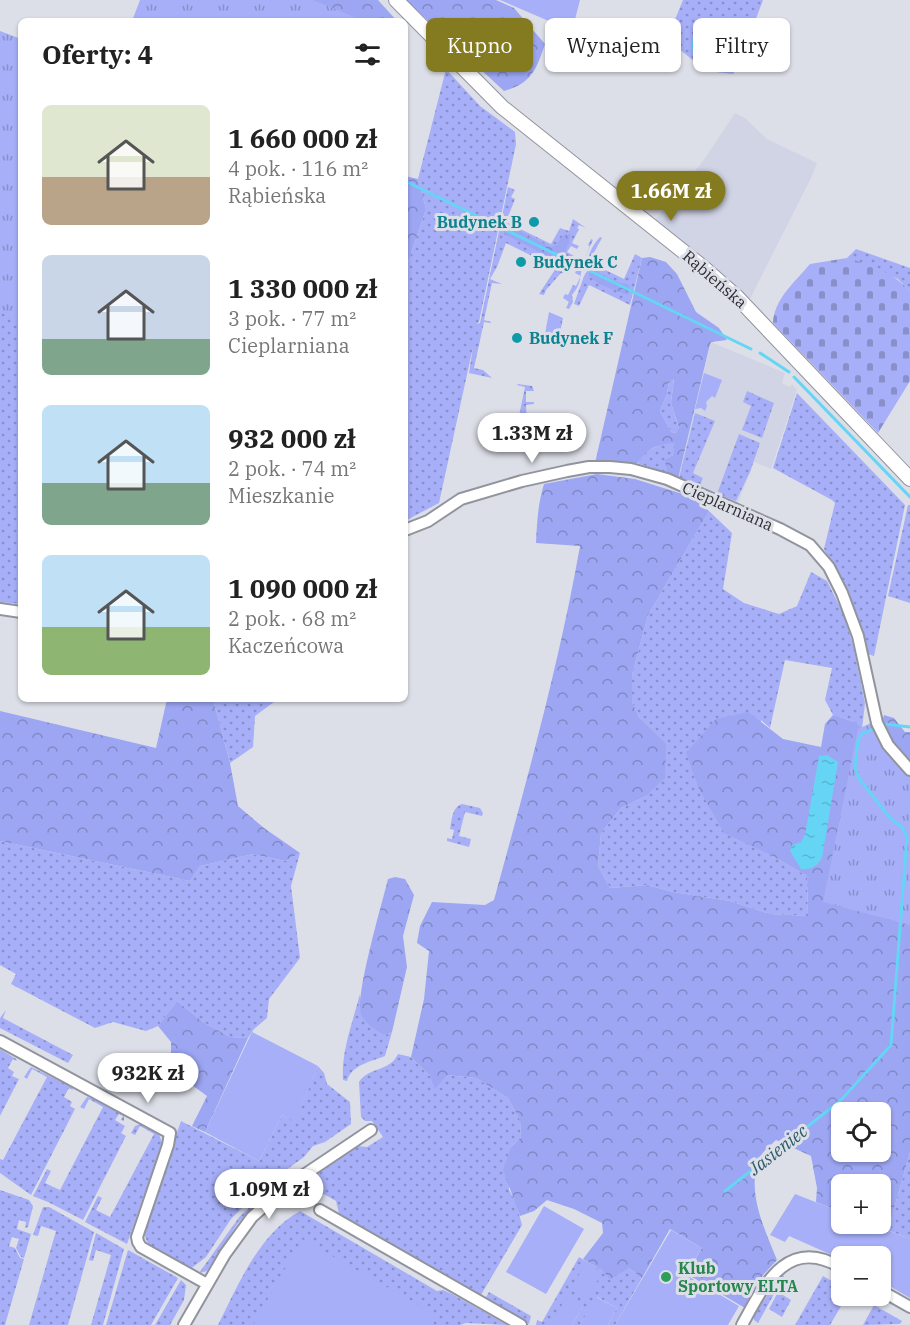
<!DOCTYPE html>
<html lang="pl">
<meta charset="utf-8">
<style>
body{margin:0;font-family:"IBM Plex Serif",serif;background:#f6f6f6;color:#222;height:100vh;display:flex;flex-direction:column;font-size:22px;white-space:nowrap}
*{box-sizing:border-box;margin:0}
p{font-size:20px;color:#767676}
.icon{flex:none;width:33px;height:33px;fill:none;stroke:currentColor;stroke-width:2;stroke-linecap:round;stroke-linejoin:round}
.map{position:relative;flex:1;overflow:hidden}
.drawer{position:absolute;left:18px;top:18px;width:390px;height:684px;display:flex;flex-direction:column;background:#fff;border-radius:9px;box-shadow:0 2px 4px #0004}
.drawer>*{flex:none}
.guide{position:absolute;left:426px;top:18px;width:393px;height:54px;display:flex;gap:12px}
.tools{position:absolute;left:831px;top:1102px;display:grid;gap:12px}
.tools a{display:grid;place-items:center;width:60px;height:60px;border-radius:9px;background:#fff;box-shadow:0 2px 4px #0004;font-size:30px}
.price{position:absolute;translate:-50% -51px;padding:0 14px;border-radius:21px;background:#fff;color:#222;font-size:20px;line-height:39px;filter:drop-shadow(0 2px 3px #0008)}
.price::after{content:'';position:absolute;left:50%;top:36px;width:18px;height:14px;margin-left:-9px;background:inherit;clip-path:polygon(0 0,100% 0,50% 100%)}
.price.selected{background:#847a20;color:#fff}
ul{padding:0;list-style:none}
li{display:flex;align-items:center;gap:18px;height:150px;padding:0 24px}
li span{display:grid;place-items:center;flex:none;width:168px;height:120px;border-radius:9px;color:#555}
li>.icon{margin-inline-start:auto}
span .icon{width:72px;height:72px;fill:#fffc;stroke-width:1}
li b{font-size:26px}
h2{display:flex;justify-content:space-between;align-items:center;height:72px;padding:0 24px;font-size:26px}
.chip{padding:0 21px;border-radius:9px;background:#fff;box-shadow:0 2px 4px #0004;font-size:21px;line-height:54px}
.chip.selected{background:#847a20;color:#fff}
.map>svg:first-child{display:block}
</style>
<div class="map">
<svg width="910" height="1325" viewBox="0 0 910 1325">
<defs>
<pattern id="grass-dots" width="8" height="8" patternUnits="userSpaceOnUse" patternTransform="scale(1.5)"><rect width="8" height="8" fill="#a6aff7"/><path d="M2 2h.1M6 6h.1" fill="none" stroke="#888fc9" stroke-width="1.8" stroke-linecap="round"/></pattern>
<pattern id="forest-crowns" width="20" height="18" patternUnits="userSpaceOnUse" patternTransform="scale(1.5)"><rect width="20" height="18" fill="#9ca6f2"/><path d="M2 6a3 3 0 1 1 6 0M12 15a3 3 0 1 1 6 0" fill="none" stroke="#8088c5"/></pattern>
<pattern id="cemetery-stones" width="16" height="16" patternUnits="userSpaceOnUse" patternTransform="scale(1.5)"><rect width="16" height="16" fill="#a6aff7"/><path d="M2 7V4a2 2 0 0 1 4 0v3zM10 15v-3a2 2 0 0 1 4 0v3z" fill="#888fc9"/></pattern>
<pattern id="park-tufts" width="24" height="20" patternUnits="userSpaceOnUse" patternTransform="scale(1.5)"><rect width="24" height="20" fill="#a6aff7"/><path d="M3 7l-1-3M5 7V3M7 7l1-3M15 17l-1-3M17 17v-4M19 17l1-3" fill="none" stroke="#888fc9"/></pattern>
<pattern id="water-ripples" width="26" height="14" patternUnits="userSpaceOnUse" patternTransform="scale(1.5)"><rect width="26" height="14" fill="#66d4f4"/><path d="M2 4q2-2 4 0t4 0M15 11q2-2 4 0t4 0" fill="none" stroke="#59b6d2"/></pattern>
</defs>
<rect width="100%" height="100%" fill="#dddfe8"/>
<path fill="#d1d4e5" d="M735,113L745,118L767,139L817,163L810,180L750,299L655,220L703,161Z
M711,342L785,373L782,383L790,387L792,384L797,390L771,469L754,462L738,503L678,479Z"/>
<path fill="url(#grass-dots)" d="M683,0H763L739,64L733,74L706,71L667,39Z
M0,47L21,54V604L0,602Z
M446,69L480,106L515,132L516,144L479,322L476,324L480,323L508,187L515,190L511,197L515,199L506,222L551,244L560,228L569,231L573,219L586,228L579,225L577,228L579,229L572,243L579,246L577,249L571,246L567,252L574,256L565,273H561L546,290L544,295L539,294L556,268L506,243L497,267L490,279L502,284L492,283L484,320L491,322V323L484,322L474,368L483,370L492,378L469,373L473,347L439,503L405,521V271L426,209L418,179Z
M600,237L602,238L593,254L591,263L624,279L635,254L642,258L630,305L589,285L579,306L574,304L584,276L588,270C586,259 591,246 600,237Z
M591,239L593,240C589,249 583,260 582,268C579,281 581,284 572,295L573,302L569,309L566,308L569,302L563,298L565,294L568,295L573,285L576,286L581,276L575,273L581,260H584L590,247L588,245Z
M856,249L910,268V291L898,279L847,258Z
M674,378L671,403L679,429L676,433L671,432L660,411L667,394L669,381Z
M518,384L532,386L534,391H526V402H534V404L526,405L527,423L518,418L506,415L519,416L525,387L517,385Z
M747,391L774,403L762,438L742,430L751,406L743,402Z
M797,393L905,505L874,656L868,654C861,617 843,583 824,549L835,503L832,500L773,468Z
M695,413L715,421L693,473L703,478L700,485L697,483L696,485L679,478Z
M739,434L760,443L750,472L736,501L717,494Z
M663,443H676L673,455L666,460L667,473L637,463L644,453Z
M908,505H910V603L888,596Z
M709,511L732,533L723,589L744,603L779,614L797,606L811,572L827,581L844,615L853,645L865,703L862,729L898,777L855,722L833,715L825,700L832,668L785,660L770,728L761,720L769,854L807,876L808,916L770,914L730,901L673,892L647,885L610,888L598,866L601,833L621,808L646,796L666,745L639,717L632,702V675L648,615Z
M213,699H278L255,716L253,747L230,763Z
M462,804L480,808L483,813L482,816L465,812L459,836L471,839L469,847L447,841V838L452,839L454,830L450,829C452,820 452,807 462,804Z
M0,841L190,881L200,866L253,854L285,861L300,853L291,886L300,958L269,999L267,1018L254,1029L248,1038L230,1037L203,1022L177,1001L158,1026L146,1031L113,1022L95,1028L11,984L16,974L0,965Z
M360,994L362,1015L385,1035L392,1032L385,1056C371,1062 352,1064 347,1081L343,1080C341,1052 353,1021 360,994Z
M6,1010L3,1018L73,1055L68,1063L0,1028V1018Z
M0,1049L16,1059L17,1061L13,1059L8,1068L14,1072L12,1076L19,1079L0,1116Z
M398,1054L411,1057L430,1076L447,1075L476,1078L508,1098L520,1120L521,1137L511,1147L509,1190L516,1203L522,1225L481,1295L339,1214L336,1201L320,1192L311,1202L300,1194L296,1188L357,1146L367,1147L383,1137L372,1121H365L361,1117L359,1082C368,1067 390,1072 398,1054Z
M318,1066L324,1073L327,1084L350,1102L351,1124L325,1142L313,1146L304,1157L263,1187L231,1219L206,1257L189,1270C171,1260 140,1251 145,1226L181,1121L259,1161L282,1115L295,1121Z
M31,1067L72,1087L73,1090L69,1088L64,1097L72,1102L70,1106L75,1109L31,1195L0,1173V1159L3,1160L47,1077L32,1069L27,1079L24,1077Z
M87,1097L91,1098L124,1115V1121L121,1120L123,1116L119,1114L115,1120L125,1126L121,1133L126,1136L83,1220L48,1202L33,1196L47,1169L51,1171L45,1183L60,1190L103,1107L89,1099L84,1109L80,1107Z
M140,1124L159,1134L162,1143L127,1244L85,1222L98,1196L102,1198L96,1210L110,1217L154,1134L140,1126L135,1135L131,1133L135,1126Z
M910,1152V1239L888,1230Z
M276,1183L279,1184L258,1202L238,1223L207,1271L199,1273L240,1216Z
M0,1190L29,1200L33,1206L28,1227L25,1228L26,1222L19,1220L17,1229L31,1234L24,1258L21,1257L16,1248L19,1239L12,1237L9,1246L15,1248L20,1258L24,1259L5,1325H0Z
M43,1207H49L94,1232L68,1325H29L56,1231L41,1226L38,1236L33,1235Z
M300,1211L437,1291L443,1290L452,1294L507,1325L466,1323L460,1325H218C238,1285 259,1234 300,1211Z
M96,1233L124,1249L103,1325H91L111,1255L96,1250L93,1261L89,1260Z
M128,1250L178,1278L151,1325H106Z
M579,1257L603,1271L629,1268L642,1278L615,1325H608L617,1308L597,1297L580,1325H572L583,1306L552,1325H536L537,1320L542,1322Z
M781,1275L784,1276L758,1323L754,1320V1315Z
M823,1276L839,1285L838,1288L841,1290L842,1296H847L830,1325H795Z
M181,1280L186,1285L184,1300L170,1325H155Z
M489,1292L531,1316L529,1324L485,1299Z
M778,1292L791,1300L782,1317L769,1309Z
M874,1305L902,1321L900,1324L863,1325Z"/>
<path fill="url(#forest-crowns)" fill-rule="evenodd" d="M226,0H378L397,21H224Z
M406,0H496L514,8L545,44C536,70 532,83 504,91Z
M405,176L418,179L426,209L405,271Z
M509,225L551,247L557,245L562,236L571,234L565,253L569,259L565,265L504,234V226Z
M650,257L666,262L677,274L696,312L719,328L727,340L711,342L709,348L678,479L667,473L665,460L673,455L675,443C658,443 647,449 637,463H595L642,258ZM674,379L671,403L679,428L676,433L671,432L660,411L667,394L669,381Z
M589,268L620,283L628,284L630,288L628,295L599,284L589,276Z
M597,474L635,479L692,497L709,511L648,615L632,675V702L639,717L666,744L665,778L646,796L621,808L601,833L598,866L610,888L647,885L673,892L730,901L770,914L808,916L807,876L769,854L724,833L699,789L686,753L716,719L748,712L783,739L821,747L825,724L833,715L855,722L862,729L910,917V1152L888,1230L872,1224H880V1185H842L841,1212L816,1202L817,1188L811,1156L776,1140C771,1145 763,1151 760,1157C745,1190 765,1230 777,1260L763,1275L745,1308L687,1274L702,1248L670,1229L642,1278L629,1268L610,1279L603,1271L583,1259L603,1233L602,1223L574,1209L547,1200L534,1211L520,1216L503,1170L511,1147L521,1137L520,1120L508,1098L476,1078L447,1075L435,1089L430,1076L411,1057L424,999L429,951L417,943L420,926L432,902L485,905L494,900C526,783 559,665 580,546L536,543C537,522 538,503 544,484ZM842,1113H880V1152H842Z
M167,699H213L230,763L238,806L264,828L300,853L285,861L253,854L200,866L190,881L0,841V711L156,748Z
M884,715L894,718L905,732H910V772L877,737Z
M395,877L405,879L414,895L403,936L407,967L392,1032L385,1035C377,1032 365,1023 361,1014C355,995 382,904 388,879Z
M177,1001L203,1022L230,1037L248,1038L205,1132L192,1126L207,1096L174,1072L171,1057V1042L158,1026Z"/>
<path fill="url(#cemetery-stones)" d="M847,258C872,265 892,272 910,291V381L878,433L773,323C774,299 795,282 810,264Z"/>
<path fill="url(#park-tufts)" d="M140,0H313L364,21H132Z
M0,31L21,39V318L0,313Z
M549,312L563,318L559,337L545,334Z
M873,722L889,750L910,775V925L823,902L858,729Z"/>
<path fill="#a6aff7" d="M500,0H580L572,31Z
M704,373L722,380L715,398L712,396L706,402L707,406L705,411L701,408L695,409Z
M252,1032L318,1066L295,1122L282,1115L259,1161L205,1132Z
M795,1194L841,1212L842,1224H872L910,1239V1298L881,1281L880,1257H842L841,1259L789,1236L785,1242L770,1235Z
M544,1206L584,1229L546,1294L506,1272Z
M671,1230L702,1248L686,1275L739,1306L728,1325H615Z
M302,1239L435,1314L429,1325H253Z
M586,1262L603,1272L586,1299L570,1290Z
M567,1296L583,1306L572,1325H552L551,1324Z
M596,1297L617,1308L608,1325H580Z"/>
<path fill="url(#water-ripples)" d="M691 45a11 11 0 1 1 22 0a11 11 0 1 1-22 0Z
M827,755L838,762L822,858C816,867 811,870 801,869L790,851L792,845L801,842L805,835L819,756Z"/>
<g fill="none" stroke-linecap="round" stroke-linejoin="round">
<path stroke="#66d4f4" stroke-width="3" d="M405,181L751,349
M760,353L789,372
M794,377L910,497
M882,725L885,724L910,727
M725,1191L840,1101L891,1045L907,837L902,827L889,817L858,777L855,767L858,740L863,733L876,728"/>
<defs>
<path id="minor" d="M405,530L428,521L461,499L522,481L567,471L589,467H610L631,469L667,479L780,529L810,545L829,567L842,593L858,636L877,723L888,745L910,770
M0,609L21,612
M0,1041L170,1133L168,1145L137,1237L138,1242L141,1247L207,1284
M320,1210L521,1325
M880,1290L910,1307
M184,1325L225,1254L252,1217L286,1187L371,1130
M742,1325C764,1285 787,1235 842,1268"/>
<path id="tertiary" d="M396,0L502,107L704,268L737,297L910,479"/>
</defs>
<use href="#minor" stroke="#92949d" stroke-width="14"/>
<use href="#tertiary" stroke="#92949d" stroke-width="16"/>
<use href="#minor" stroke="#fff" stroke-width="10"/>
<use href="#tertiary" stroke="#fff" stroke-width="14"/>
</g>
<g fill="#0f9aa8" stroke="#dddfe8" stroke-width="2">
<circle cx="534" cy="222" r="6"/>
<circle cx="521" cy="262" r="6"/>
<circle cx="517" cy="338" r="6"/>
</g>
<circle fill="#2e9e5b" stroke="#dddfe8" stroke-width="2" cx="666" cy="1277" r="6"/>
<g text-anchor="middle" stroke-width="6" stroke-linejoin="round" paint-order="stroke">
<g font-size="16" font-weight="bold" fill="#0d838f" stroke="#dddfe8" text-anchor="start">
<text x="522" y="228" text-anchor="end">Budynek B</text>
<text x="533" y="268">Budynek C</text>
<text x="529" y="344">Budynek F</text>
</g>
<g font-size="16" fill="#2e2f32" stroke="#dddfe8">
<text transform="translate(715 279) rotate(41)" y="6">Rąbieńska</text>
<text transform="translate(728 506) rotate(24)" y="6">Cieplarniana</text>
</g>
<g font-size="16" font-weight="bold" fill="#27864d" stroke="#dddfe8" text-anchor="start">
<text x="678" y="1274">Klub<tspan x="678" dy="18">Sportowy ELTA</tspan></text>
</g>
<g font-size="18" font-style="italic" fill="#2c5b69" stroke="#dddfe8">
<text transform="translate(778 1150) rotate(-38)" y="6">Jasieniec</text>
</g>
</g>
</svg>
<div class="tools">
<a><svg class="icon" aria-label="locate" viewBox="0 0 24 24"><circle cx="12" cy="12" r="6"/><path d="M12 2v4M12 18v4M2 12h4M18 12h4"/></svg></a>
<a>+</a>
<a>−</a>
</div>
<b class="price selected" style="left:671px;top:222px">1.66M zł</b>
<b class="price" style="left:532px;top:464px">1.33M zł</b>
<b class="price" style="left:148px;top:1104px">932K zł</b>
<b class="price" style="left:269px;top:1220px">1.09M zł</b>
<div class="guide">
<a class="chip selected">Kupno</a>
<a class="chip">Wynajem</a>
<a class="chip">Filtry</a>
</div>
<section class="drawer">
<h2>Oferty: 4<svg class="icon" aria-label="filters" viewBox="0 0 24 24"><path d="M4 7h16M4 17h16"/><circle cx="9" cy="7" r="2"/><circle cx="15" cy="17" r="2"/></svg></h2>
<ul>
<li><span style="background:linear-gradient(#dfe7d0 60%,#b9a48a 0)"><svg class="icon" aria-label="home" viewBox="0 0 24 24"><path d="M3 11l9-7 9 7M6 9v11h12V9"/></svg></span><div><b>1 660 000 zł</b><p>4 pok. · 116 m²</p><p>Rąbieńska</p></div></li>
<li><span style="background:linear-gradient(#c9d6e8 70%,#7fa58c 0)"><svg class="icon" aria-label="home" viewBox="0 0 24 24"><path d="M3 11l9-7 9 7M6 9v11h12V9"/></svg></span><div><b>1 330 000 zł</b><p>3 pok. · 77 m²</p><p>Cieplarniana</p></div></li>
<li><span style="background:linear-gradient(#bfe0f5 65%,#7fa58c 0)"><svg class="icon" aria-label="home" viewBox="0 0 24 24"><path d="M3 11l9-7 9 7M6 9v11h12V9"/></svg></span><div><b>932 000 zł</b><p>2 pok. · 74 m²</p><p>Mieszkanie</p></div></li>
<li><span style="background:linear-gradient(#bfe0f5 60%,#8fb573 0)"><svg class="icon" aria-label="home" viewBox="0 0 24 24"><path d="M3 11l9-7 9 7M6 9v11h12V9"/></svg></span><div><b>1 090 000 zł</b><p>2 pok. · 68 m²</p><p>Kaczeńcowa</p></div></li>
</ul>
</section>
</div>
